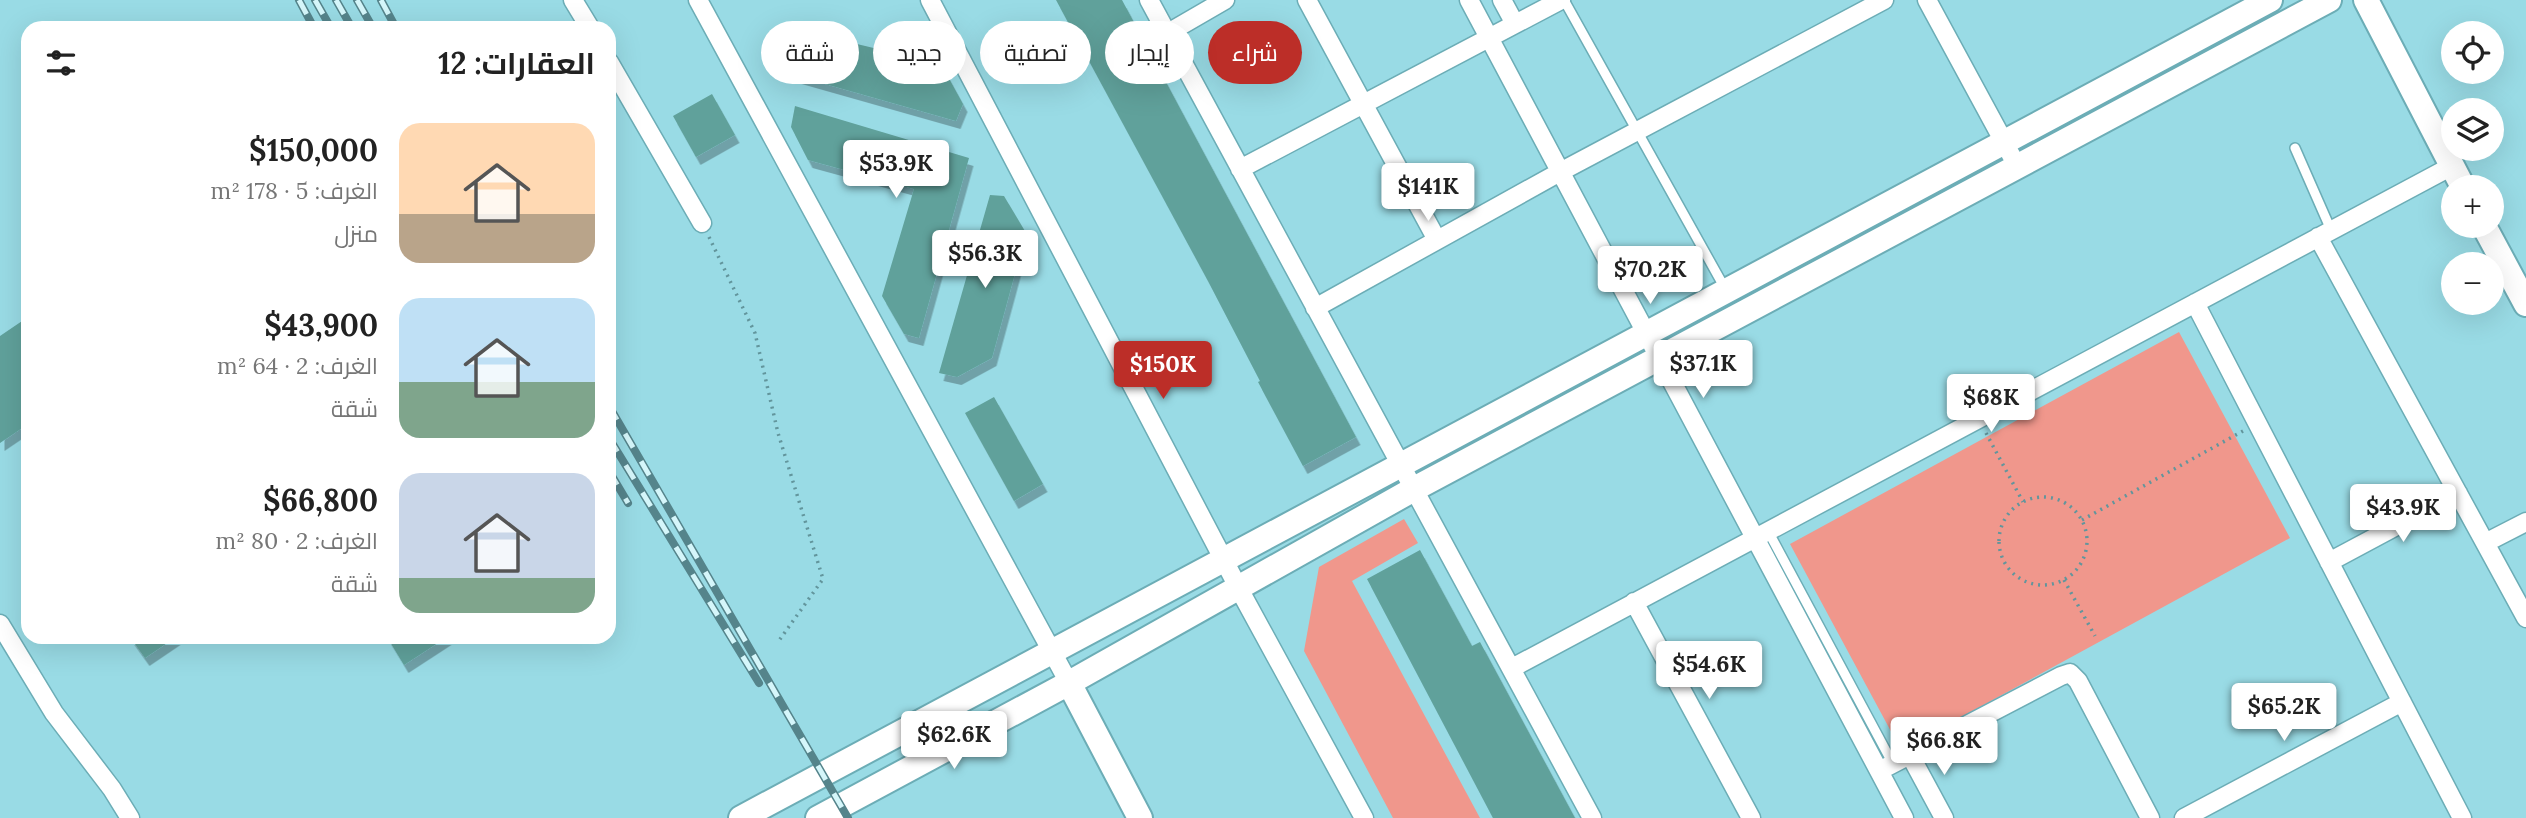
<!DOCTYPE html>
<html lang="ar">
<meta charset="utf-8">
<style>
body{margin:0;font-family:Lora,Cairo,serif;background:#f6f6f6;color:#222;direction:rtl;height:100vh;display:flex;flex-direction:column;font-size:26px;white-space:nowrap}
*{box-sizing:border-box;margin:0}
p{font-size:23px;color:#767676}
.icon{flex:none;width:38px;height:38px;fill:none;stroke:currentColor;stroke-width:2;stroke-linecap:round;stroke-linejoin:round}
.map{position:relative;flex:1;overflow:hidden;direction:ltr}
.side{position:absolute;left:21px;top:21px;width:595px;height:623px;display:flex;flex-direction:column;background:#fff;border-radius:21px;box-shadow:0 7px 28px #0002;direction:rtl}
.side>*{flex:none}
.hud{position:absolute;left:637px;top:21px;width:665px;height:63px;direction:rtl;display:flex;gap:14px}
.controls{position:absolute;left:2441px;top:21px;display:grid;gap:14px}
.controls a{display:grid;place-items:center;width:63px;height:63px;border-radius:50%;background:#fff;box-shadow:0 7px 28px #0002;font-size:35px}
.price{position:absolute;translate:-50% -60px;padding:0 16px;border-radius:7px;background:#fff;color:#222;font-size:23px;line-height:46px;filter:drop-shadow(0 2px 4px #0008)}
.price::after{content:'';position:absolute;left:50%;top:42px;width:21px;height:16px;margin-left:-10px;background:inherit;clip-path:polygon(0 0,100% 0,50% 100%)}
.price.active{background:#bc2e28;color:#fff}
ul{padding:0;list-style:none}
li{display:flex;align-items:center;gap:21px;height:175px;padding:0 21px}
li span{display:grid;place-items:center;flex:none;width:196px;height:140px;border-radius:21px;color:#555}
li>.icon{margin-inline-start:auto}
span .icon{width:84px;height:84px;fill:#fffc;stroke-width:1}
li b{font-size:30px}
h2{display:flex;justify-content:space-between;align-items:center;height:84px;padding:0 21px;font-size:30px}
.chip{padding:0 24px;border-radius:32px;background:#fff;box-shadow:0 7px 28px #0002;font-size:24px;line-height:63px}
.chip.active{background:#bc2e28;color:#fff}
.map>svg:first-child{display:block}
</style>
<div class="map">
<svg width="2526" height="818" viewBox="0 0 2526 818">
<defs>
<filter id="shadow"><feDropShadow dx="4.5" dy="8" stdDeviation="0" flood-color="#0004"/></filter>
</defs>
<rect width="100%" height="100%" fill="#99dbe5"/>
<path fill="#f0978c" d="M2179,332L2290,538L1901,750L1790,544Z
M1404,519L1418,543L1352,581L1480,818H1393L1304,651L1319,567Z"/>
<path fill="#60a19b" filter="url(#shadow)" d="M1056,0H1122L1356,437L1303,466L1258,382L1260,381L1208,281Z
M819,35L941,64L963,104L956,121L776,70L782,54Z
M712,94L735,135L696,157L673,116Z
M795,106L969,158L919,338L904,334L882,296L914,189L808,160L791,127Z
M990,195L1004,196L1026,233L992,358L957,377L939,373Z
M28,317V424L0,443V336Z
M994,397L1043,484L1014,501L965,413Z
M1420,550L1472,646L1480,642L1575,818H1493L1367,579Z
M130,637H176L145,658Z
M387,637H447L404,665Z"/>
<g fill="none" stroke-linecap="round" stroke-linejoin="round">
<defs>
<path id="lane" d="M1564,0L1722,283
M2295,148L2331,230
M1768,531L1893,764"/>
<path id="street" d="M573,0L590,28
M698,0L1069,683
M930,0L1238,587L1364,818
M1149,0L1592,818
M1307,0L1437,240
M1469,0L1904,818
M1502,0L1515,24
M1927,0L2017,166
M1168,33L1225,0
M609,62L702,223
M1240,169L1561,0
M2318,237L2526,618
M2195,303L2462,818
M1315,308L1560,172L1884,0
M2485,543L2526,522
M2329,562L2458,493
M1634,602L1751,818
M0,624L54,713L112,789L130,818
M1512,668L2452,166
M1910,755L1944,818
M1879,771L2061,676L2070,673L2078,681L2150,818
M2184,818L2402,702"/>
<path id="secondary" d="M2366,0L2463,187
M2484,226L2526,304
M1069,683L1140,818
M741,818L2270,0
M818,818L1069,683L1414,489L2329,0"/>
</defs>
<use href="#lane" stroke="#6cadb6" stroke-width="12"/>
<use href="#street" stroke="#6cadb6" stroke-width="21"/>
<use href="#secondary" stroke="#6cadb6" stroke-width="28"/>
<path stroke="#62959c" stroke-width="3.5" stroke-dasharray="2 5" stroke-linecap="butt" d="M709,237L755,333L778,433L823,579L778,642
M1986,433L2023,502
M1999 541a44 44 0 1 1 88 0a44 44 0 1 1-88 0Z
M2082,520L2243,431
M2064,580L2095,636"/>
<use href="#lane" stroke="#fff" stroke-width="9"/>
<use href="#street" stroke="#fff" stroke-width="18"/>
<use href="#secondary" stroke="#fff" stroke-width="24"/>
<defs>
<path id="rail" d="M299,0L314,28
M315,0L331,28
M336,0L352,28
M357,0L373,28
M381,0L396,28
M609,406L848,818
M609,438L759,683
M609,471L628,503"/>
</defs>
<use href="#rail" stroke="#55848b" stroke-width="8"/>
<use href="#rail" stroke="#d5f6fa" stroke-width="5" stroke-dasharray="16" stroke-linecap="butt"/>
</g>
</svg>
<div class="controls">
<a><svg class="icon" aria-label="locate" viewBox="0 0 24 24"><circle cx="12" cy="12" r="6"/><path d="M12 2v4M12 18v4M2 12h4M18 12h4"/></svg></a>
<a><svg class="icon" aria-label="layers" viewBox="0 0 24 24"><path d="M12 4l9 5-9 5-9-5zM3 14l9 5 9-5"/></svg></a>
<a>+</a>
<a>−</a>
</div>
<b class="price" style="left:896px;top:200px">$53.9K</b>
<b class="price" style="left:1428px;top:223px">$141K</b>
<b class="price" style="left:985px;top:290px">$56.3K</b>
<b class="price" style="left:1650px;top:306px">$70.2K</b>
<b class="price" style="left:1703px;top:400px">$37.1K</b>
<b class="price active" style="left:1163px;top:401px">$150K</b>
<b class="price" style="left:1991px;top:434px">$68K</b>
<b class="price" style="left:2403px;top:544px">$43.9K</b>
<b class="price" style="left:1709px;top:701px">$54.6K</b>
<b class="price" style="left:2284px;top:743px">$65.2K</b>
<b class="price" style="left:954px;top:771px">$62.6K</b>
<b class="price" style="left:1944px;top:777px">$66.8K</b>
<div class="hud">
<a class="chip active">شراء</a>
<a class="chip">إيجار</a>
<a class="chip">تصفية</a>
<a class="chip">جديد</a>
<a class="chip">شقة</a>
</div>
<section class="side">
<h2>العقارات: 12<svg class="icon" aria-label="filters" viewBox="0 0 24 24"><path d="M4 7h16M4 17h16"/><circle cx="9" cy="7" r="2"/><circle cx="15" cy="17" r="2"/></svg></h2>
<ul>
<li><span style="background:linear-gradient(#ffd9b3 65%,#b9a48a 0)"><svg class="icon" aria-label="home" viewBox="0 0 24 24"><path d="M3 11l9-7 9 7M6 9v11h12V9"/></svg></span><div><b>$150,000</b><p>الغرف: 5 · 178 m²</p><p>منزل</p></div></li>
<li><span style="background:linear-gradient(#bfe0f5 60%,#7fa58c 0)"><svg class="icon" aria-label="home" viewBox="0 0 24 24"><path d="M3 11l9-7 9 7M6 9v11h12V9"/></svg></span><div><b>$43,900</b><p>الغرف: 2 · 64 m²</p><p>شقة</p></div></li>
<li><span style="background:linear-gradient(#c9d6e8 75%,#7fa58c 0)"><svg class="icon" aria-label="home" viewBox="0 0 24 24"><path d="M3 11l9-7 9 7M6 9v11h12V9"/></svg></span><div><b>$66,800</b><p>الغرف: 2 · 80 m²</p><p>شقة</p></div></li>
</ul>
</section>
</div>
